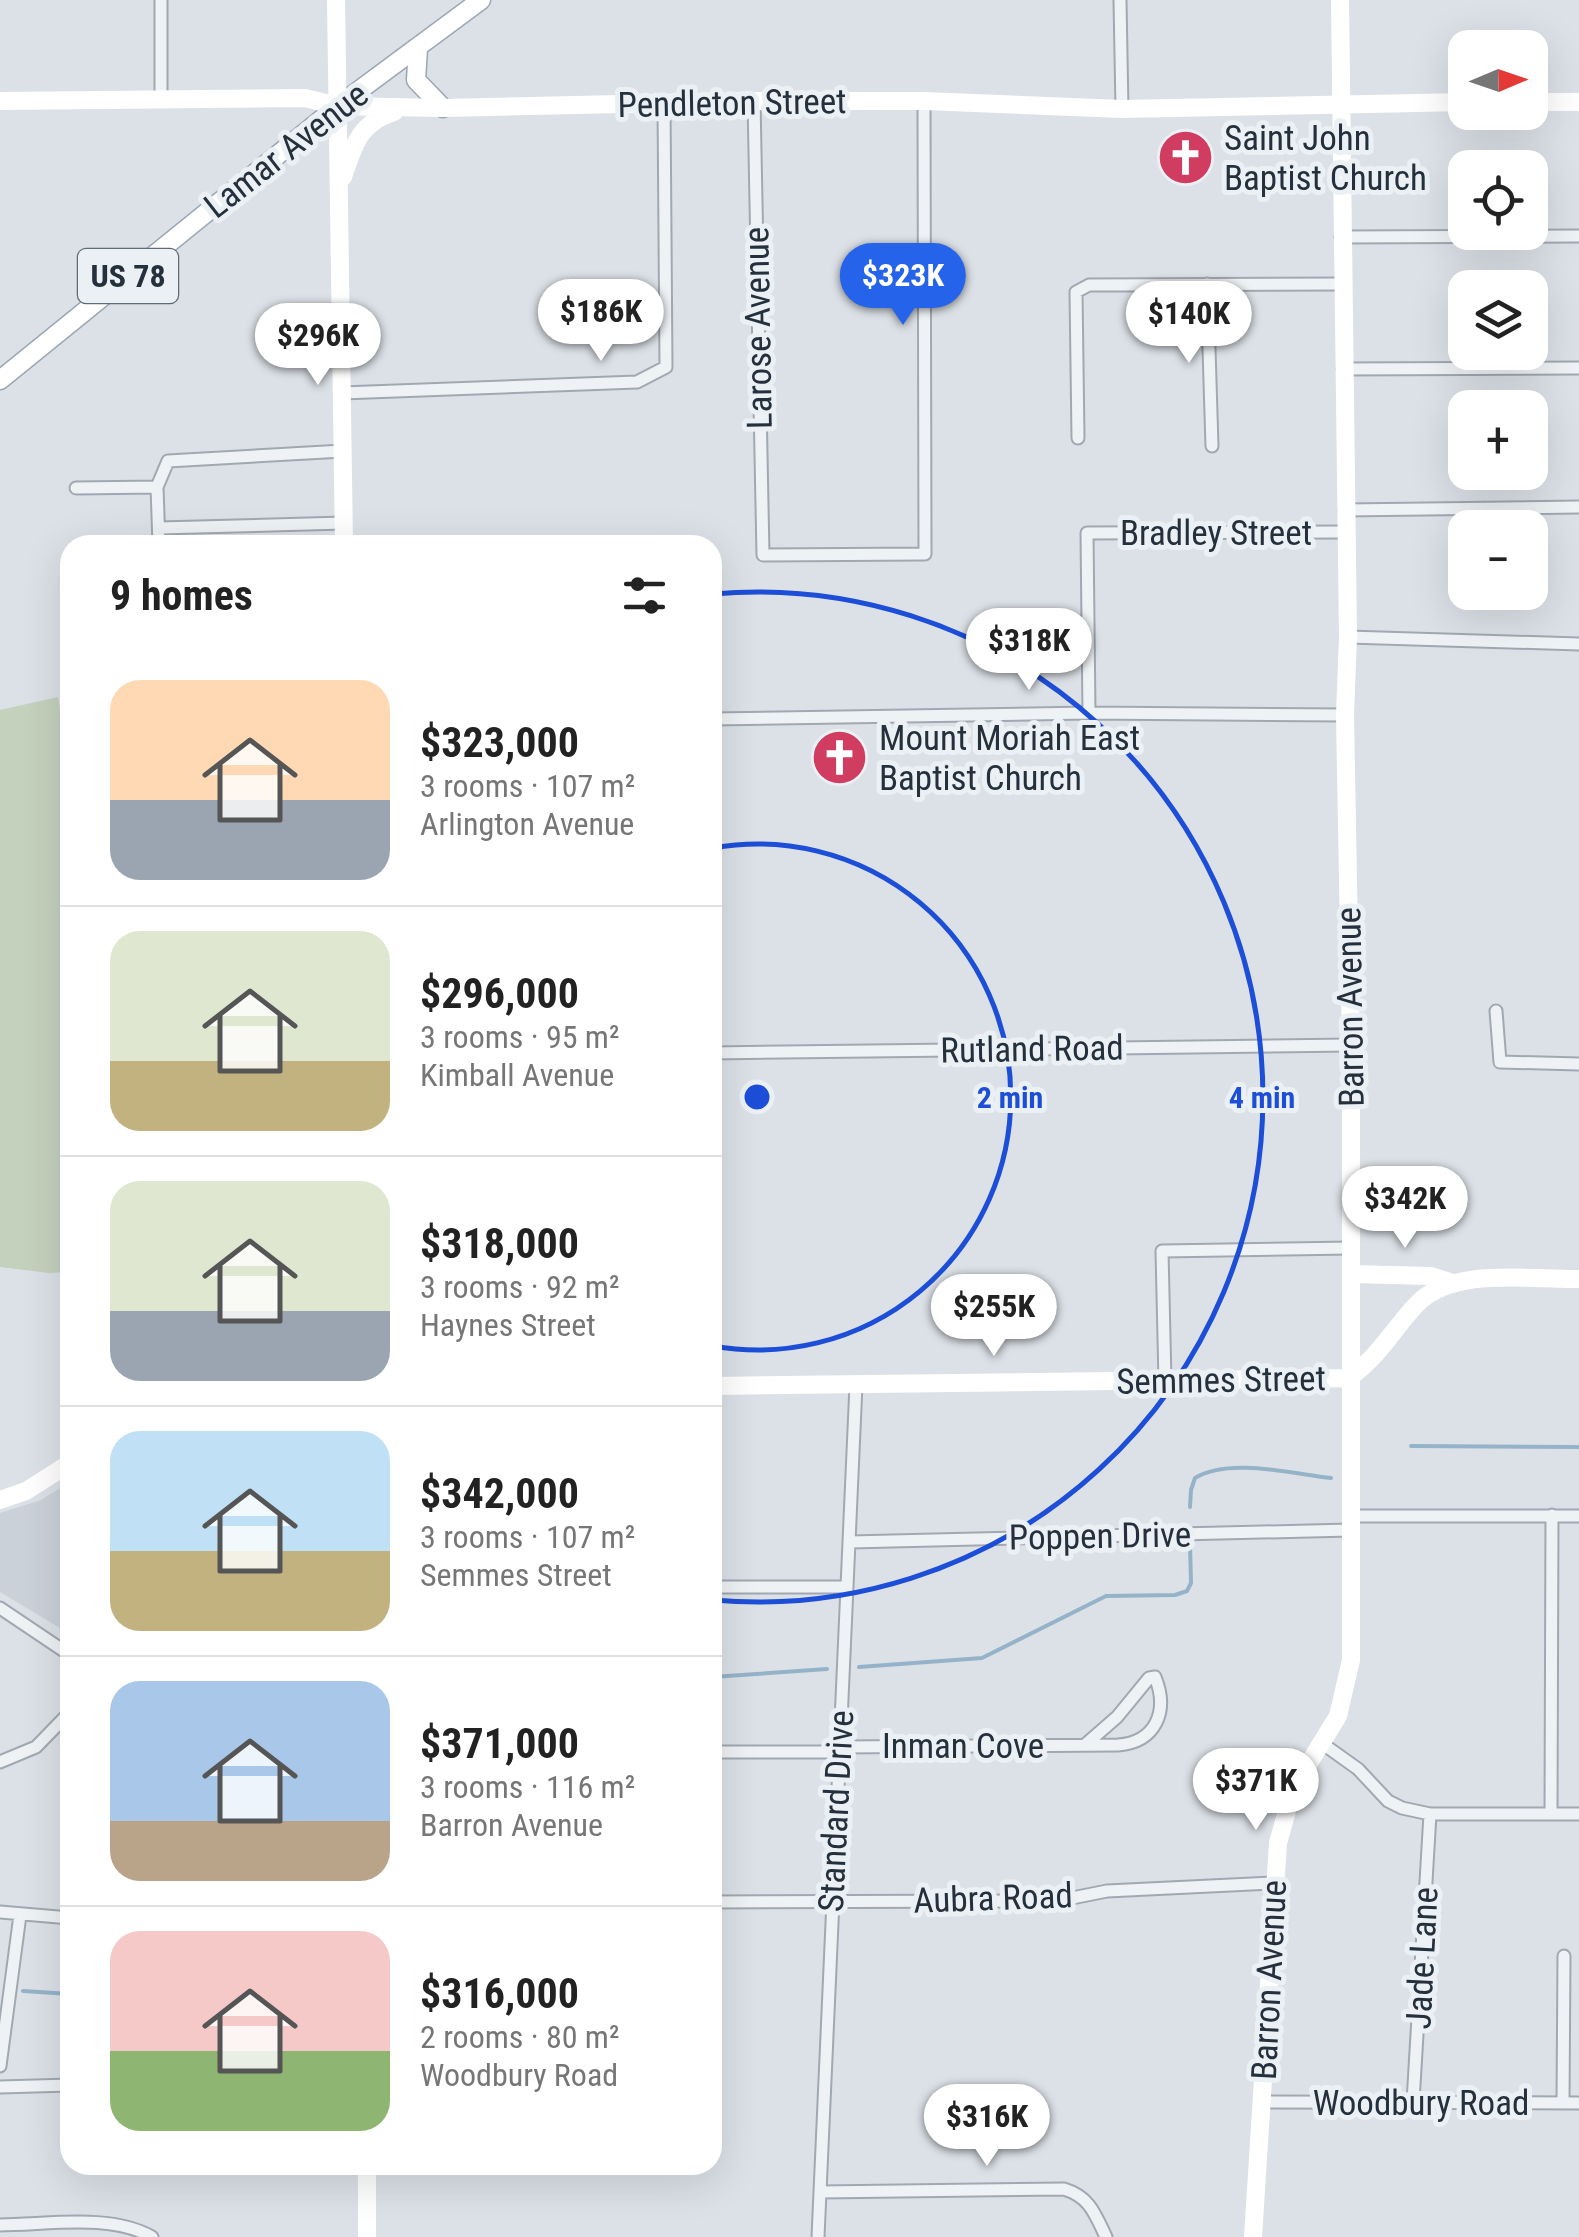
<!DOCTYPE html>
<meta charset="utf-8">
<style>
body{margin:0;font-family:"Roboto Condensed",sans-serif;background:#f6f6f6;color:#222;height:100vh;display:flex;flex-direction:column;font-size:38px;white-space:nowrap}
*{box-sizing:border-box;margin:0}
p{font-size:32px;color:#767676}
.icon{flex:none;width:55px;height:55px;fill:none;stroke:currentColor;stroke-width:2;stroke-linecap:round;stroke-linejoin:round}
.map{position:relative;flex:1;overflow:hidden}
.sheet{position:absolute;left:60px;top:535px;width:662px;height:1640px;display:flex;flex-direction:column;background:#fff;border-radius:30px;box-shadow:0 10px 40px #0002}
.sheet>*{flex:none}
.needle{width:65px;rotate:88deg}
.controls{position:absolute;left:1448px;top:30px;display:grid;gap:20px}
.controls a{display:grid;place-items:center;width:100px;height:100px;border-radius:20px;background:#fff;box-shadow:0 10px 40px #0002;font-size:50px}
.price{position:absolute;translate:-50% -85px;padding:0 22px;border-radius:35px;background:#fff;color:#222;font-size:32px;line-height:65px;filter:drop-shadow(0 2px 5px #0008)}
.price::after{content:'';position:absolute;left:50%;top:60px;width:30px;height:22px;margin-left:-15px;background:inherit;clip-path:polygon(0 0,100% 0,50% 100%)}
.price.active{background:#2563eb;color:#fff}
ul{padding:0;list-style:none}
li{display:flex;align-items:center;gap:30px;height:250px;padding:0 50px}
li+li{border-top:2px solid #e0e0e0}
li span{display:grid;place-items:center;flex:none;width:280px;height:200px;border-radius:30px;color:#555}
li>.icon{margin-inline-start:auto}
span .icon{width:120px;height:120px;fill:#fffc;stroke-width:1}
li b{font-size:42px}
h2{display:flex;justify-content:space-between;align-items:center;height:120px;padding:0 50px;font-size:42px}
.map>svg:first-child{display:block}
</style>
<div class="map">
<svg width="1579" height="2237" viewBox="0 0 1579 2237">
<rect width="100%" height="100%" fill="#dce1e7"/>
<path fill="#cad1d9" d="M70,1482V1634L0,1592V1513L41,1500Z"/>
<path fill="#c4d1bd" d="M58,697L70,775V1272L49,1273L0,1267V710Z"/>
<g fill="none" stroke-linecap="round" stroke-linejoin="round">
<path stroke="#95b3c8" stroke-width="4" d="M1411,1446L1579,1447
M1190,1507L1191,1490L1195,1478C1229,1457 1293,1474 1331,1478
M859,1667L982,1658L1106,1596L1175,1595L1187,1591L1191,1583L1190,1544
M712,1677L827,1669
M23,1991L70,1994"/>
<defs>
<path id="street" d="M161,0V99
M1120,0L1122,109
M754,101L763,555L925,554L924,101
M1341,237L1579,236
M1207,284L1212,446
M1343,369L1579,368
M342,393L637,382L666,367L664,103
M1078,438L1076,292L1089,285L1342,284
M76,488L157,487
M1345,510L1579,507
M159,528L344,523
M159,545L157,487L168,461L343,451
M1348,637L1579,644
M1089,713L1087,533L1346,532
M712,719L1089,713L1345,715
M1496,1011L1500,1062L1579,1064
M712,1053L1351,1045
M1165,1381L1162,1251L1351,1248
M1350,1516H1579
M850,1542L1350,1530
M712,1587H847
M0,1608L70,1655
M1323,1744L1358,1769L1388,1801L1402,1808L1430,1814H1579
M839,1747L1118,1745C1156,1742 1169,1711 1155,1677L1149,1678L1117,1717L1086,1744
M712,1752H839
M0,1762L36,1747L70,1712
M1551,1813L1552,1515
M712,1902L1057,1901L1107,1891L1274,1883
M0,1912L70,1918
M0,2066L20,1915
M0,2087L70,2085
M1262,2102L1579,2103
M1413,2102L1430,1814
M1563,2103L1564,1956
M820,2192L1064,2189C1090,2197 1095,2214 1106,2237
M0,2225C47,2225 110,2213 152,2237
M818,2237L856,1385"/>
<path id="primary" d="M418,48L416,80L443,108
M0,380L338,106L481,0"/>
</defs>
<use href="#street" stroke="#a1a8b1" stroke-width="15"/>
<use href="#primary" stroke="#9ba7b3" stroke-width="21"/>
<use href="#street" stroke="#eff2f5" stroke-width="11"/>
<path stroke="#fff" stroke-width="18" d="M336,0L344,545
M0,101L305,98L338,106L443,108L756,101H924L1122,109L1465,102
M1530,102H1579
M343,177C354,145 359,123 394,112
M1351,1274L1431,1276L1450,1282
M712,1386L1349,1378C1382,1353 1390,1333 1416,1305C1452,1266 1530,1280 1579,1279
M0,1500L26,1491L70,1463
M367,2237V2165
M1253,2237L1278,1843L1293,1789L1338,1716L1351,1660V1045L1345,715L1348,637L1340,0"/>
<use href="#primary" stroke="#fff" stroke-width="18"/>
</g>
<g fill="none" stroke="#1d4ed8" stroke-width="5">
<path d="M713 848A253 253 0 1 1 713 1346"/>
<path d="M713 594A505 505 0 1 1 713 1600"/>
</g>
<defs>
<symbol id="church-disc" viewBox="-11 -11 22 22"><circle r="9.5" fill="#d13c61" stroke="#ebf0f4"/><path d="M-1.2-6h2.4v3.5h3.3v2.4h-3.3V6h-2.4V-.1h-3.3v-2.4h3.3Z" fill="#fff"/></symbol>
</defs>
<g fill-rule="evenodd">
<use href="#church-disc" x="1154" y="126" width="63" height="63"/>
<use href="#church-disc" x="808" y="726" width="63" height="63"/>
</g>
<g text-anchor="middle" stroke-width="10" stroke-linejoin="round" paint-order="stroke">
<rect fill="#ebf0f4" stroke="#606a74" stroke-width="2.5" x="78" y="249" width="100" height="54" rx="8"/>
<g font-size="32" font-weight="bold" fill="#25303d">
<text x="128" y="287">US 78</text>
</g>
<g font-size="35" fill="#25303d" stroke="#ebf0f4">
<text transform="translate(732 103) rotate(-1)" y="12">Pendleton Street</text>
<text transform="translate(286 150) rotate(-38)" y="12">Lamar Avenue</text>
<text transform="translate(758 328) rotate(-91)" y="12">Larose Avenue</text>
<text x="1216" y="545">Bradley Street</text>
<text transform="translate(1350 1007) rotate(-91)" y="12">Barron Avenue</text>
<text transform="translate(1032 1049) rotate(-1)" y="12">Rutland Road</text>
<text transform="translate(1221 1380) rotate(-1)" y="12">Semmes Street</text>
<text transform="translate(1100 1536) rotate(-1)" y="12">Poppen Drive</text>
<text x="963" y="1758">Inman Cove</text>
<text transform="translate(836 1811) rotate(-87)" y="12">Standard Drive</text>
<text transform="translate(993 1898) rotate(-2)" y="12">Aubra Road</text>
<text transform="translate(1422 1958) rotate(-87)" y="12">Jade Lane</text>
<text transform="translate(1269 1980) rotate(-87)" y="12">Barron Avenue</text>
<text x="1421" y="2115">Woodbury Road</text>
</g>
<g font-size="35" fill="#25303d" stroke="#ebf0f4" text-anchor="start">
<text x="1224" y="150">Saint John<tspan x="1224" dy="40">Baptist Church</tspan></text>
<text x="879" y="750">Mount Moriah East<tspan x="879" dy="40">Baptist Church</tspan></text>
</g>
</g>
<circle cx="757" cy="1097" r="15" fill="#1d4ed8" stroke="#ebf0f4" stroke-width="5"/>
<g font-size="30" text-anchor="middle" font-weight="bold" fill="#1d4ed8" stroke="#ebf0f4" stroke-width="10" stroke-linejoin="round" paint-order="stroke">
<text x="1010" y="1108">2 min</text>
<text x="1262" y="1108">4 min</text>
</g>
</svg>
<div class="controls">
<a><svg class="needle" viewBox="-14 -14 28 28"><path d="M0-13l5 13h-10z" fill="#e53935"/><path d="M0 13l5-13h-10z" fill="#767676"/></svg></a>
<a><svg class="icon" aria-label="locate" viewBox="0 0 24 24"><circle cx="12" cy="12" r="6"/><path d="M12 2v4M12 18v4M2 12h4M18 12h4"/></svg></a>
<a><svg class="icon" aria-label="layers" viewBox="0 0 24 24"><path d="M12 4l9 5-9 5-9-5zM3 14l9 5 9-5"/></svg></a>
<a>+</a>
<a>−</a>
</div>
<b class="price active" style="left:903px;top:328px">$323K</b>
<b class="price" style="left:601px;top:364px">$186K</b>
<b class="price" style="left:1189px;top:366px">$140K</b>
<b class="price" style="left:318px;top:388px">$296K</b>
<b class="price" style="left:1029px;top:693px">$318K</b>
<b class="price" style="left:1405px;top:1251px">$342K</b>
<b class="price" style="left:994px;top:1359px">$255K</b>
<b class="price" style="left:1256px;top:1833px">$371K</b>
<b class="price" style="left:987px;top:2169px">$316K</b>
<section class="sheet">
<h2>9 homes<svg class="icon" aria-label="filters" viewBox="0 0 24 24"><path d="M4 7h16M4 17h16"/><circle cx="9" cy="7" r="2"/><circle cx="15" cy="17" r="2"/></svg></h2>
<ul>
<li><span style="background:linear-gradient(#ffd9b3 60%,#9aa5b1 0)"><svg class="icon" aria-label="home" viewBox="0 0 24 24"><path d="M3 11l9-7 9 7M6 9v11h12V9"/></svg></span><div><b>$323,000</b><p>3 rooms · 107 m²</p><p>Arlington Avenue</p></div></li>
<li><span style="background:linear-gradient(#dfe7d0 65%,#c2b280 0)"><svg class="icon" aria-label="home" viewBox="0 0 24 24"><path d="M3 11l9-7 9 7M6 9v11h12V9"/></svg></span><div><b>$296,000</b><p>3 rooms · 95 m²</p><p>Kimball Avenue</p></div></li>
<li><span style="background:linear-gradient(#dfe7d0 65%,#9aa5b1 0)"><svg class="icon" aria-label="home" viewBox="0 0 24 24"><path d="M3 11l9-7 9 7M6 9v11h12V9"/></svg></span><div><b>$318,000</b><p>3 rooms · 92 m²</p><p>Haynes Street</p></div></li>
<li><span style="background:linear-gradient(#bfe0f5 60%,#c2b280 0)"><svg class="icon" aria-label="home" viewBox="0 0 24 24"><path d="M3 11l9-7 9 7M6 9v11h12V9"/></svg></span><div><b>$342,000</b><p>3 rooms · 107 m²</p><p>Semmes Street</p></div></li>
<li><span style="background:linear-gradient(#a9c7e8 70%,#b9a48a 0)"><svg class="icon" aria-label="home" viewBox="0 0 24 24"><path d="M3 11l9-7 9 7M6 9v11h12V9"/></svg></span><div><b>$371,000</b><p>3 rooms · 116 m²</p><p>Barron Avenue</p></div></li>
<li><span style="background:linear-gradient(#f6c9c9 60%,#8fb573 0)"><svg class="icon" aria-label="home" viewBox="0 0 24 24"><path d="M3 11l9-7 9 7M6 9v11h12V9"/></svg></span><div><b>$316,000</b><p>2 rooms · 80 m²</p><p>Woodbury Road</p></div></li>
</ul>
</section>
</div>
